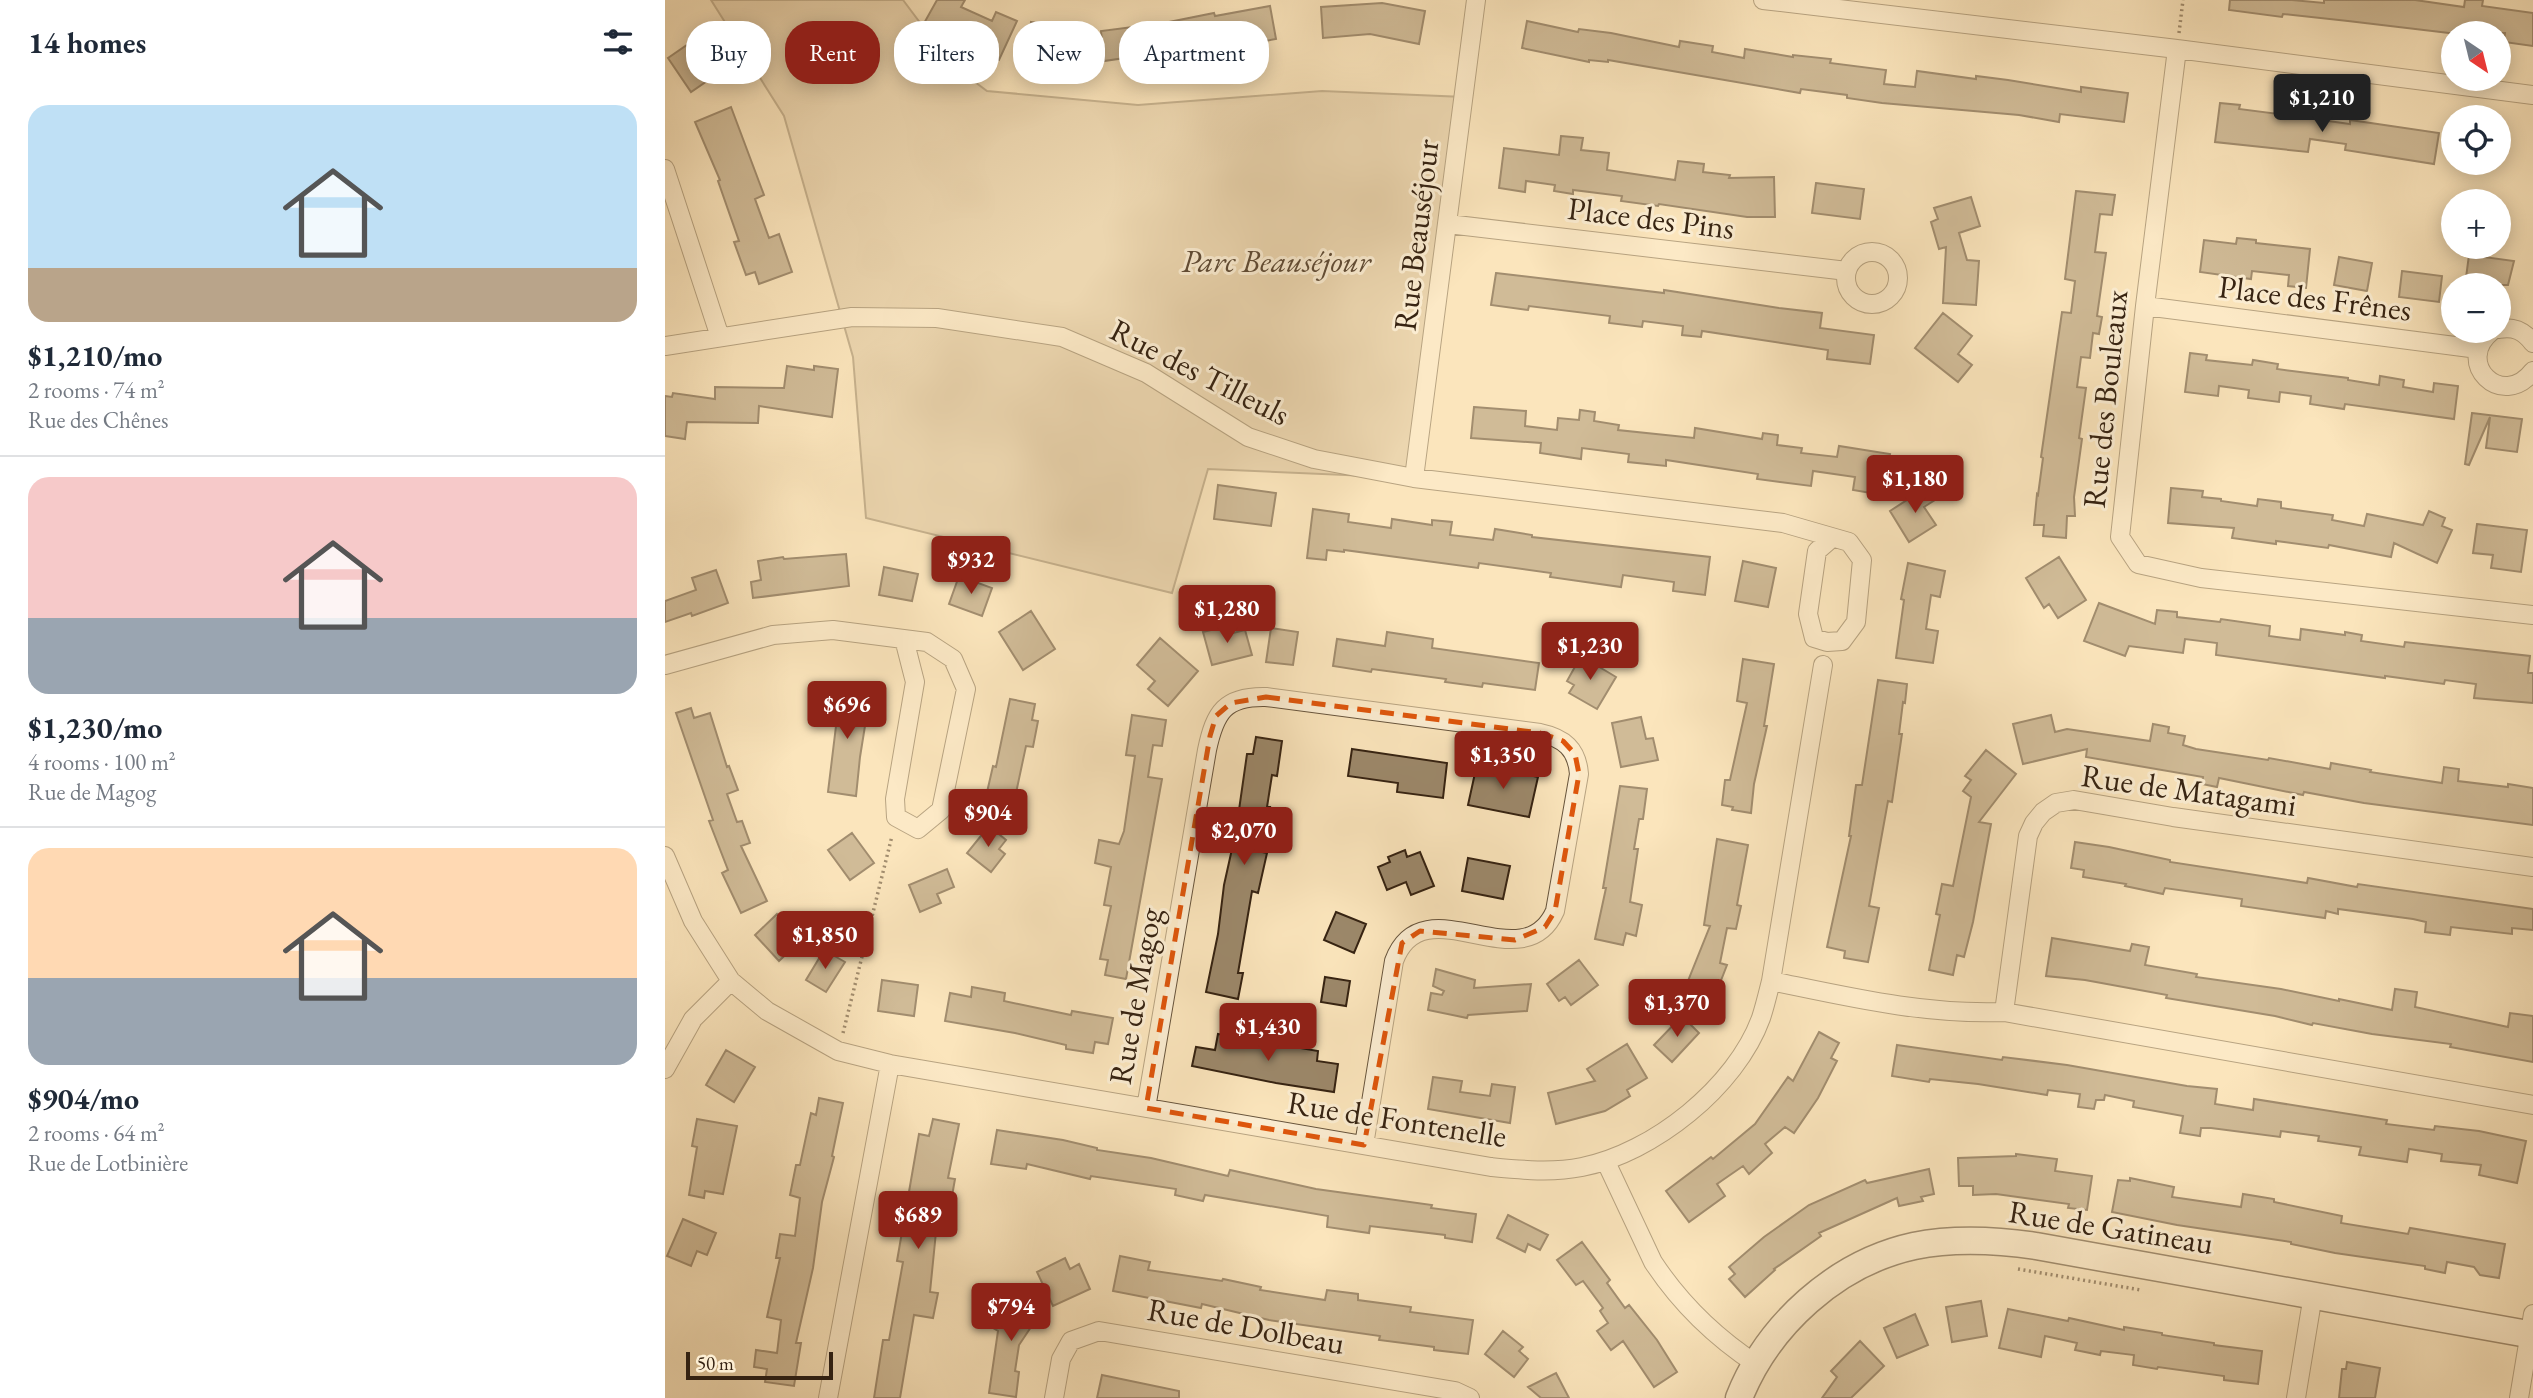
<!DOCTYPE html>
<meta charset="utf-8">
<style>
body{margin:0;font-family:"EB Garamond",serif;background:#f6f6f7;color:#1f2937;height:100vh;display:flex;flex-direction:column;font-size:26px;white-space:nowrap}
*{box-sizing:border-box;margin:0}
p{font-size:23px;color:#747a83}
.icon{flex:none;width:38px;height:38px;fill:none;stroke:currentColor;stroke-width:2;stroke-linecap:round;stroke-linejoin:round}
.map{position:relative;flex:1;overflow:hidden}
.details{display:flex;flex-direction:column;background:#fff;width:665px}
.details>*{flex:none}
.guide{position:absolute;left:21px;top:21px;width:665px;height:63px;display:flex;gap:14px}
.needle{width:46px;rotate:145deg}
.buttons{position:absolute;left:1776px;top:21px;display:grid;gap:14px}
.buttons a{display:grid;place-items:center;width:70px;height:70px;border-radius:50%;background:#fff;box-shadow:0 4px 18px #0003;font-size:35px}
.scale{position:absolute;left:21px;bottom:18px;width:147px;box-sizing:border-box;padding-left:7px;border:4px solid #362312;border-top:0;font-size:19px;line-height:24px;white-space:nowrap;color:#362312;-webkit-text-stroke:5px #fceed3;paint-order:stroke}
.price{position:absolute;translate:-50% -60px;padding:0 16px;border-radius:7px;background:#8f2418;color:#fff;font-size:23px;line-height:46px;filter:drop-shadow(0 2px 4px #0008)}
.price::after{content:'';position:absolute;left:50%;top:42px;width:21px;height:16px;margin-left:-10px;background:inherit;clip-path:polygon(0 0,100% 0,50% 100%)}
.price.selected{background:#222;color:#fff}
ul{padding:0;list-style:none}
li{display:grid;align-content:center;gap:14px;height:371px;padding:0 28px}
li+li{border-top:2px solid #e0e1e3}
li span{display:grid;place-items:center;height:217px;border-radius:21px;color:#555}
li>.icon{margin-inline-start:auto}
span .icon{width:126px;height:126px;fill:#fffc;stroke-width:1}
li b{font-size:30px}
h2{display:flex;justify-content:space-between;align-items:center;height:84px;padding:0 28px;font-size:30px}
.chip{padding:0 24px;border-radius:28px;background:#fff;box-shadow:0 4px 18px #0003;font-size:24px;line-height:63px}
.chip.selected{background:#8f2418;color:#fff}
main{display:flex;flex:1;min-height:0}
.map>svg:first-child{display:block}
</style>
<main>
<section class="details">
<h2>14 homes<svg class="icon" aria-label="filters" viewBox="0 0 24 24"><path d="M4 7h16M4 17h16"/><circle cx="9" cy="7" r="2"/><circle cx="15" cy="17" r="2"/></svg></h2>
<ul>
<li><span style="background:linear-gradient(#bfe0f5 75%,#b9a48a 0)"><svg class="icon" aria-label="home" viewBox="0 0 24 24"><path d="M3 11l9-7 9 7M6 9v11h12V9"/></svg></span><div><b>$1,210/mo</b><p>2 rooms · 74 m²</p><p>Rue des Chênes</p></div></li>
<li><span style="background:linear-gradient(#f6c9c9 65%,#9aa5b1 0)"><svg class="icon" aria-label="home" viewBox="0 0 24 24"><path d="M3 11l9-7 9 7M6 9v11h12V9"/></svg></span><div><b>$1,230/mo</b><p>4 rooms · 100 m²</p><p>Rue de Magog</p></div></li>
<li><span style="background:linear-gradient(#ffd9b3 60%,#9aa5b1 0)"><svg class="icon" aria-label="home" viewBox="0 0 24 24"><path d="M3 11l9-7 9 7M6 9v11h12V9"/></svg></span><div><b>$904/mo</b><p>2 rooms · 64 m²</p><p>Rue de Lotbinière</p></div></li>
</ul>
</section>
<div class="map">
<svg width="1868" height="1398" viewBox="0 0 1868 1398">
<rect width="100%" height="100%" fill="#fbe5bc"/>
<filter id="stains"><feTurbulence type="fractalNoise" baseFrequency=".00286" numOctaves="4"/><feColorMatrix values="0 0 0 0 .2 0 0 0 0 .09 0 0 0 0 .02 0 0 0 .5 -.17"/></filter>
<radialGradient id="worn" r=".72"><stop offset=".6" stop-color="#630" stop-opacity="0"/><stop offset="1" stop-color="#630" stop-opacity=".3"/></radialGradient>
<path fill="#dac49f" stroke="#887458" stroke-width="2" d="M46,0H238L286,64L322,91L473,105L657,91L799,97L749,478L543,469L507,593L201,518L188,357L119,116Z"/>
<path fill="#9c886a" stroke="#362312" stroke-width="2" d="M272,0H300L296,7L327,21L331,12L352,21L334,60L280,36L279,37L258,25Z
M1565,0H1627L1659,3V0H1750L1799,7L1800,0H1818L1817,6L1868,13V46L1839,42L1840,33H1784L1683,21L1618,14L1617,17L1564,10Z
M717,3L760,11L754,44L705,34L658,38L656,7Z
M605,6L611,39L578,45L576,34L542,39L543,46L439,61L436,31L499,23L549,13L550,16Z
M862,21L913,32L914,29L946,33L1014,47L1015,41L1048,46L1047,52L1079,58L1080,49L1128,57V55L1166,59L1165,63L1221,70L1219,84L1250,87L1252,71L1311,79V76L1343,80L1416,92V87L1463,93L1459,122L1395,114L1394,122L1354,115L1217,103L1182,98V95L1136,89L1135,93L943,60V62L924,60V62L857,48Z
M366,22L408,28L404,57L382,54L379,70L360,67Z
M35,36L58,70L26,92L3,58Z
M1555,103L1575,105L1574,109L1613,114L1614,110L1634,113V117L1685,124V120L1774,133L1769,164L1680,150L1681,144L1645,139L1643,152L1550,142Z
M66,107L99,195L90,199L104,238L114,234L127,272L94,284L90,272L81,275L69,242L74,241L53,181L55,180L30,122Z
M896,136L918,138L916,150L944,153L942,170L1010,180L1013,161L1039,164L1038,172L1065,175L1064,178L1109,177L1110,217H1082L994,204L993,206L956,201L957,196L908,190V194L889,191L890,185L861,181L860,192L834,188L839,148L894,155Z
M1151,183L1199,189L1195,219L1147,213Z
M1411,191L1450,195L1447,215L1435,214L1430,252L1441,253L1432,316L1437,317L1434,334L1428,333L1425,358L1416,357L1412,387L1421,388L1414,438L1417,439L1409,497L1410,516H1402L1401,538L1378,536L1379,525H1369L1372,494L1373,495L1378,458L1376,457L1397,312L1406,313L1410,281L1400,279Z
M1306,197L1315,226L1294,233L1302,260L1314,261L1311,305L1278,303L1281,247L1274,249L1266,222L1273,219L1269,208Z
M1572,238L1591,240V243L1645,249L1641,288L1623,286L1624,275L1587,271L1586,279L1535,272L1539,240L1571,244Z
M1804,255L1849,261L1843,285H1800Z
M1674,257L1707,263L1702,291L1669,285Z
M1737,271L1777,276L1774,302L1734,297Z
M831,273L999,293V290L1114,308L1157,313L1155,328L1209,335L1205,364L1162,359L1163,350L1037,331L1036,337L1017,335L1018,326L978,321L977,327L944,323L945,316L864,306L863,310L826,305Z
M1278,313L1307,336L1293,354L1307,365L1293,382L1250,348Z
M1525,353L1542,355L1541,360L1587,365L1588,360L1613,364L1612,369L1683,378V380L1714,385L1715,376L1739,380L1738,387L1768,392L1769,383L1793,386L1789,419L1680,404L1679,409L1645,404L1646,396L1615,392L1614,402L1583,398L1584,390L1554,386L1553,396L1520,392Z
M122,366L149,370V366L173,369L167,417L94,406L93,423L22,422L20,439L0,436V396L7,397L8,393L50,399V387L119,388Z
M809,407L861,411L860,426L892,430L893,418L914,420L915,410L930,412L929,421L954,425L953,430L1029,438L1030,428L1097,439L1098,433L1113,435L1112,445L1137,448L1136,453L1172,457L1174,446L1225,454L1218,495L1188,490L1190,477L1148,471L1146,486L1092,479L1093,474L1001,460V466L963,462L964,454L917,448L916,459L875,453L876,443L806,438Z
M1807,413L1857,419L1852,452L1821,448L1825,417L1804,465L1800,464Z
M553,485L611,493L606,526L549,519Z
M1262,487L1270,500L1259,507L1271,525L1244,542L1225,511Z
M1506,488L1538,491L1537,497L1556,499V501L1592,506L1593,499L1616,502V508L1668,515L1667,520L1699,526L1702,514L1758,525L1764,511L1780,518L1777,526L1787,530L1772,563L1729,543L1726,557L1664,545L1663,548L1611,541V544L1567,538L1569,528L1503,523Z
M648,509L684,514L683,522L726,528L727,519L767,525V520L787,522L785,535L828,540L830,529L867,535V537L1045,557L1040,595L1008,591L1009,582L958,575L956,587L885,577L886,573L814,563L813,568L679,550V552L662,550L661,560L642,558Z
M1812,524L1862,530L1856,572L1826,568L1828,555L1808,553Z
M181,554L184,586L88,598L86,582L96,580L93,561L118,557L119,559Z
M1394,557L1421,600L1393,618L1384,604L1379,608L1361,578Z
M1078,561L1111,568L1103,607L1070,601Z
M1243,563L1280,571L1275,597L1266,595L1261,629L1273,631L1268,663L1231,658L1239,600L1236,599Z
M219,567L253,574L247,601L214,595Z
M51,570L63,603L27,616L26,613L0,622V601L31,590L27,578Z
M294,576L327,588L317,616L284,604Z
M1434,603L1490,624L1492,610L1512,612V617L1555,622L1556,619L1605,626L1604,636L1635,640L1636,629L1680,635V632L1697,635L1696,641L1739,647L1740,642L1865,656L1863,673H1868V703L1809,698L1811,684L1780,680L1779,684L1720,676V678L1551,655L1552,643L1520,639L1518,653L1464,646L1460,656L1419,641Z
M366,611L390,649L358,670L334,632Z
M566,625L568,633L580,630L587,655L547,665L538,632Z
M606,628L633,632L628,665L601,662Z
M722,632L768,639L767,648L874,663L870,690L818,683L817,687L780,682L781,679L707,669L706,672L668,666L672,639L720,646Z
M495,638L533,671L503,706L483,689L490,681L472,665Z
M916,656L951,677L932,709L904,693L909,685L902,681Z
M1078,659L1109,664L1099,726H1102L1089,784L1086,813L1067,810L1068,807L1057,805L1060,780H1065L1082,703L1072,701Z
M1213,680L1242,684L1240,703L1238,702L1234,734H1237L1227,802L1223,801L1204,906L1214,908L1203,962L1179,958L1180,951L1162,947L1186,836H1184L1191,785H1197Z
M180,693L205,695L195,757L191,796L163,792L171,726L158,724L161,702L178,705Z
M345,699L370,704L367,720L373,721L368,747L361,746L348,807L320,801L328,766L331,767Z
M26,708L29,718L45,713L62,767L64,766L73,790L62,794L72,822L77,821L85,843L76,846L102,901L76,913L57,873L63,870L44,821L48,820L11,713Z
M467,715L501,720L497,746L488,745L483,777L497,779L461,979L440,975L443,960L435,959L446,906L439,905L446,867L430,863L434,840L454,844L459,831L470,756L461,755Z
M1386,715L1390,732L1402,729L1485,741L1488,724L1504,727L1503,733L1520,736L1518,745L1531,749L1603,760L1604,758L1665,769L1666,763L1706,770L1705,772L1777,783L1779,767L1794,769L1793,781L1843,787V784L1868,788V825L1699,803L1639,792L1638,795L1554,778L1552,787L1537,784L1538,777L1421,757L1422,749L1358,764L1348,724Z
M976,717L981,739L988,738L993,760L956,767L947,723Z
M591,737L617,741L612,776L607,775L602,807H605L597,852L602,853L593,893L587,891L573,973H578L573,999L541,992L553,934L559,885L571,831L582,754H588Z
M687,749L782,763L778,798L732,792L733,783L683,776Z
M1321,750L1351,774L1314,822L1326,824L1308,922L1299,957L1292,955L1288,975L1264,970L1275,915L1271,914L1277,884L1288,886L1306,797L1298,791L1306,780L1300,776Z
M812,764L873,777L864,817L803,805Z
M955,786L982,789L978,819H974L969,849H973L965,902L977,905L971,936L961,933L958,945L930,939L941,888H938Z
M324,826L341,840L334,849L340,854L326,872L302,853Z
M187,833L209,863L185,880L163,850Z
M1052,839L1083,845L1072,905L1076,906L1071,929L1062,928L1055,963L1062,965L1048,1001L1032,995L1036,986L1023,981L1045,926L1039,925Z
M1410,842L1444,847L1505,860V862L1642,883L1643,878L1692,887L1693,884L1868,909V930L1847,928V934L1786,927L1785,935L1760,932L1761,922L1748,919L1673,909V914L1661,911L1660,918L1576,906L1577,899L1500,888L1498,894L1460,886L1461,884L1418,877L1419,870L1406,868Z
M740,850L742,857L755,852L769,886L746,895L741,882L722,890L713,867L725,862L723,857Z
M803,858L845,866L838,899L797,891Z
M282,869L289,887L272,894L276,903L255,912L244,885Z
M671,912L701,924L689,953L659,940Z
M112,914L136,940L114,961L90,935Z
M1387,938L1465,951L1467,944L1484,947L1480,965L1532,974L1531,977L1616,989L1674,1001V999L1727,1010L1730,989L1752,992L1750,1007L1843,1027L1845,1013L1868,1016V1062L1785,1047L1786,1044L1707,1034L1648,1023L1647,1025L1610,1016L1501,998L1502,995L1420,980L1381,976Z
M159,950L180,962L161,992L141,980Z
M914,960L933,985L906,1005L900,997L894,1001L882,984Z
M771,969L810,980L809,988L866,984L862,1011L803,1015L802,1018L763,1010L766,993L777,995L779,991L768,986Z
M660,977L685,981L681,1006L656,1002Z
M217,980L253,985L249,1016L213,1011Z
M307,987L340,993L339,1001L406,1015L407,1011L448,1018L443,1044L430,1042L428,1053L401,1049V1045L350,1033L280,1021L285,993L306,997Z
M1017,1016L1034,1033L1007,1062L989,1045Z
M1154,1032L1174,1043L1166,1058L1172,1061L1153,1098L1129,1133L1120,1127L1100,1144L1107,1153L1084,1174L1078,1166L1052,1184L1060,1196L1024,1222L1001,1191L1046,1157L1048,1159L1090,1124L1123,1077L1128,1081Z
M553,1034L653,1051L652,1061L673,1064L669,1092L611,1083L527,1066L531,1047L550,1050Z
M962,1044L982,1078L962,1090L965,1096L940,1111L891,1124L883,1093L930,1081L922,1069Z
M1232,1045L1337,1060L1338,1057L1402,1065L1522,1086L1552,1089L1550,1104L1588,1110L1589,1099L1722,1120L1721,1124L1769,1130L1770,1126L1814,1131L1861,1141L1852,1183L1814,1175L1816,1165L1776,1161L1777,1154L1744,1149L1742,1162L1694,1155L1696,1147L1653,1141L1654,1136L1616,1131L1615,1137L1546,1128H1536L1535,1136L1515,1133L1518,1116L1468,1107L1469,1101L1440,1095L1439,1100H1431L1429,1109L1413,1107L1415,1094L1383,1090L1382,1095L1313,1084L1265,1079L1264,1082L1227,1076Z
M61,1050L90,1067L69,1102L41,1085Z
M768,1077L797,1081L795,1092L825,1096L827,1084L850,1087L845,1123L763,1109Z
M154,1098L178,1103L167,1156L169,1157L157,1202L148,1268L131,1343H136L129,1386L100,1382L102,1369L89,1367L91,1350L112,1353L116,1320L102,1317L115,1258H111L115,1234L130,1236L135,1198L125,1195L131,1165H135L146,1113L151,1115Z
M32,1119L72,1126L58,1194L40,1191L39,1198L24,1195L32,1147L27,1146Z
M268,1119L294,1124L283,1178L290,1179L287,1196L277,1195L271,1232L265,1292L273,1293L268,1318L249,1315L235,1398H209L218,1340H224L238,1262L232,1261L254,1134L264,1136Z
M332,1130L398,1140L432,1148V1150L486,1158L563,1176L565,1170L651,1189L767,1205L766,1208L811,1214L807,1242L780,1238V1235L705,1226L704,1233L662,1227L663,1216L540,1195L538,1201L510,1195L511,1189L426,1176L425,1179L362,1164L361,1169L326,1164Z
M1351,1154L1392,1159L1390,1171L1427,1176L1422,1210L1403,1208L1404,1204L1331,1194L1308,1195V1186H1294L1293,1158L1351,1156Z
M1264,1169L1269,1194L1256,1197L1258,1201L1234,1206L1232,1198L1154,1233L1156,1236L1109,1269L1110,1270L1080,1297L1064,1279L1070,1274L1064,1267L1099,1237L1144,1205L1200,1180L1202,1183Z
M1465,1178L1509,1187L1507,1197L1576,1207L1578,1194L1609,1199V1202L1677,1216L1676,1223L1743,1234L1745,1228L1840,1244L1834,1278L1815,1275L1809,1267L1782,1262L1780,1273L1760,1269V1266L1670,1253L1626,1244V1242L1512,1225L1447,1212L1453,1180L1465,1181Z
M843,1215L883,1235L875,1250L863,1244L860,1252L832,1238Z
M18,1219L51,1233L42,1255L32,1251L26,1266L2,1256Z
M917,1242L945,1280L942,1283L960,1308L964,1305L992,1340L1012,1372L989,1387L958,1341L946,1350L932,1331L943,1323L935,1311L938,1308L918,1281L911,1285L892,1260Z
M455,1256L485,1262L483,1270L557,1281L558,1279L596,1287L595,1290L660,1300L662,1290L693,1294V1300L746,1307L745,1312L808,1320L803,1354L769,1350V1347L714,1340L715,1336L604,1320L537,1304L536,1308L448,1291Z
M400,1258L405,1269L414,1264L425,1289L388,1306L372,1272Z
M351,1291L378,1309L354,1345L350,1371L354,1372L351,1397L324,1393L333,1331L328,1328Z
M1316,1301L1322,1336L1287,1342L1281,1307Z
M1343,1309L1403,1321L1404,1318L1459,1330V1327L1497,1333V1335L1549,1343V1345L1597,1351L1593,1384L1559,1380V1376L1493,1367L1492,1369L1468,1365L1469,1355L1436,1351L1435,1355L1410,1350L1412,1343L1380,1336L1376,1357L1334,1348Z
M1250,1314L1263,1345L1232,1358L1219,1328Z
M838,1331L858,1347L854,1351L863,1359L849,1377L820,1354Z
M1195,1341L1219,1366L1186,1398H1157L1172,1377L1166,1371Z
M1682,1362L1715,1368L1710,1398H1674L1677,1369H1681Z
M891,1373L904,1398H876L863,1387Z
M437,1375L514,1391V1398H432Z"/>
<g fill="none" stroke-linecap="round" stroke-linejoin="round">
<defs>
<path id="street" d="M1098,0L1512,49L1868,95
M1512,49L1480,306L1455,537L1473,564L1536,578L1868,615
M0,169L55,337
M783,224L1182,271
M1181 278a26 26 0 1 1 52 0a26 26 0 1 1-52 0Z
M1480,306L1813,349
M1834,329C1849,326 1859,331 1868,343
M1827,331C1788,362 1837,411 1868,371
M0,346L187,317L272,318L397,337L481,373L583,437L649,459L749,478L1118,523L1184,542L1197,560L1191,622L1177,641L1162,642L1149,638L1143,614L1152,551L1167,538
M749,478L811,0
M0,665L108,635L168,630L262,642L288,659L301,689L276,810L253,829L231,817L230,799L250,682L239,639
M0,856L28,921L66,981L102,1011L173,1051L225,1064L826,1167C857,1170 887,1173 917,1167C988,1153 1071,1087 1096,1018C1100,1006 1103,993 1106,981L1158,665
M1868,867L1508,817L1409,800L1391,803L1378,812L1369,823L1363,836L1339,1012L1868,1105
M1106,981C1184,997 1259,1015 1339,1012
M0,1069L28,1019L66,981
M481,1108L542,750C550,712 560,696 601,697L875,733C899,738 912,749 914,774L890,911C858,984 758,882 729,961L699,1145
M941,1162L988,1262C1015,1303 1050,1337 1091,1364
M163,1398L225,1064
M389,1398L396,1359L406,1341L434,1331L790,1391L805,1398
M1631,1398L1648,1295
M1854,1398L1868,1314"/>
<path id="secondary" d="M1074,1398C1103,1325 1171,1263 1249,1246C1289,1238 1330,1240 1371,1246L1868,1335"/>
</defs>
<use href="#street" stroke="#67543c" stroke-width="20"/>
<use href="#secondary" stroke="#362312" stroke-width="29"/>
<path stroke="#362312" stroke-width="3.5" stroke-dasharray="2 3.5" stroke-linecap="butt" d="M1514,33L1518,0
M178,1033L227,836
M1353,1269L1476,1290"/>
<use href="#street" stroke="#fceed3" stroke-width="18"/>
<use href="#secondary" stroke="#fceed3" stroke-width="26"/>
</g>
<path d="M0 0H1868V1398H0ZM601,697L875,733L898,741L910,754L914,774L890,911L880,927L850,940L755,931L737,943L699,1145L481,1108L545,736L551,716L566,703Z" fill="#fbe5bc" fill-opacity=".55" fill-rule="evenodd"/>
<path fill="none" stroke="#df560c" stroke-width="5" stroke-dasharray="14 9" stroke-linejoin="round" d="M601,697L875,733L898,741L910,754L914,774L890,911L880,927L850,940L755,931L737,943L699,1145L481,1108L545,736L551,716L566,703Z"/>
<g text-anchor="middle" stroke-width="6" stroke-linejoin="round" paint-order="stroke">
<g font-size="32" fill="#362312" stroke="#fceed3">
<text transform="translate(986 218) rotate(7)" y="11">Place des Pins</text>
<text transform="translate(751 235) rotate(-83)" y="11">Rue Beauséjour</text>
<text transform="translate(1650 298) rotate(7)" y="11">Place des Frênes</text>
<text transform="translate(535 372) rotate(27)" y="11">Rue des Tilleuls</text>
<text transform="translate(1440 399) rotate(-84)" y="11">Rue des Bouleaux</text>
<text transform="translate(1524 790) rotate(8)" y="11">Rue de Matagami</text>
<text transform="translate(470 996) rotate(-80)" y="11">Rue de Magog</text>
<text transform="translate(732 1119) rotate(9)" y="11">Rue de Fontenelle</text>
<text transform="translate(1446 1227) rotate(9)" y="11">Rue de Gatineau</text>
<text transform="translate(581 1326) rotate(10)" y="11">Rue de Dolbeau</text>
</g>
<g font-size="32" font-style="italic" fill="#5f4b35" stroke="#fceed3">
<text x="611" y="272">Parc Beauséjour</text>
</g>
</g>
<rect width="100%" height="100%" filter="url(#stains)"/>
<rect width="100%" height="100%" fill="url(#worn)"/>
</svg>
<div class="buttons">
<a><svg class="needle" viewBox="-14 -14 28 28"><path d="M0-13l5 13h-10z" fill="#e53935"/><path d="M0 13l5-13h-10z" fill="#747a83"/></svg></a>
<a><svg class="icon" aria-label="locate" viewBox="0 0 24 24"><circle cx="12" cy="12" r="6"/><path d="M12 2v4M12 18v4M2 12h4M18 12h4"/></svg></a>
<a>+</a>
<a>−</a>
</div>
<div class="scale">50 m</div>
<b class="price selected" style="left:1657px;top:134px">$1,210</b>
<b class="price" style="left:1250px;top:515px">$1,180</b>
<b class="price" style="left:306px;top:596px">$932</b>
<b class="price" style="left:562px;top:645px">$1,280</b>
<b class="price" style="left:925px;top:682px">$1,230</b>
<b class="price" style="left:182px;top:741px">$696</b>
<b class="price" style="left:838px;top:791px">$1,350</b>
<b class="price" style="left:323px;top:849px">$904</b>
<b class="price" style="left:579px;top:867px">$2,070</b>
<b class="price" style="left:160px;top:971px">$1,850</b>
<b class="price" style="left:1012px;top:1039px">$1,370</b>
<b class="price" style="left:603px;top:1063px">$1,430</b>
<b class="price" style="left:253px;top:1251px">$689</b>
<b class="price" style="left:346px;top:1343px">$794</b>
<div class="guide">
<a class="chip">Buy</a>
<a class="chip selected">Rent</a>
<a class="chip">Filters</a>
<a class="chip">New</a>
<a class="chip">Apartment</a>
</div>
</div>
</main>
